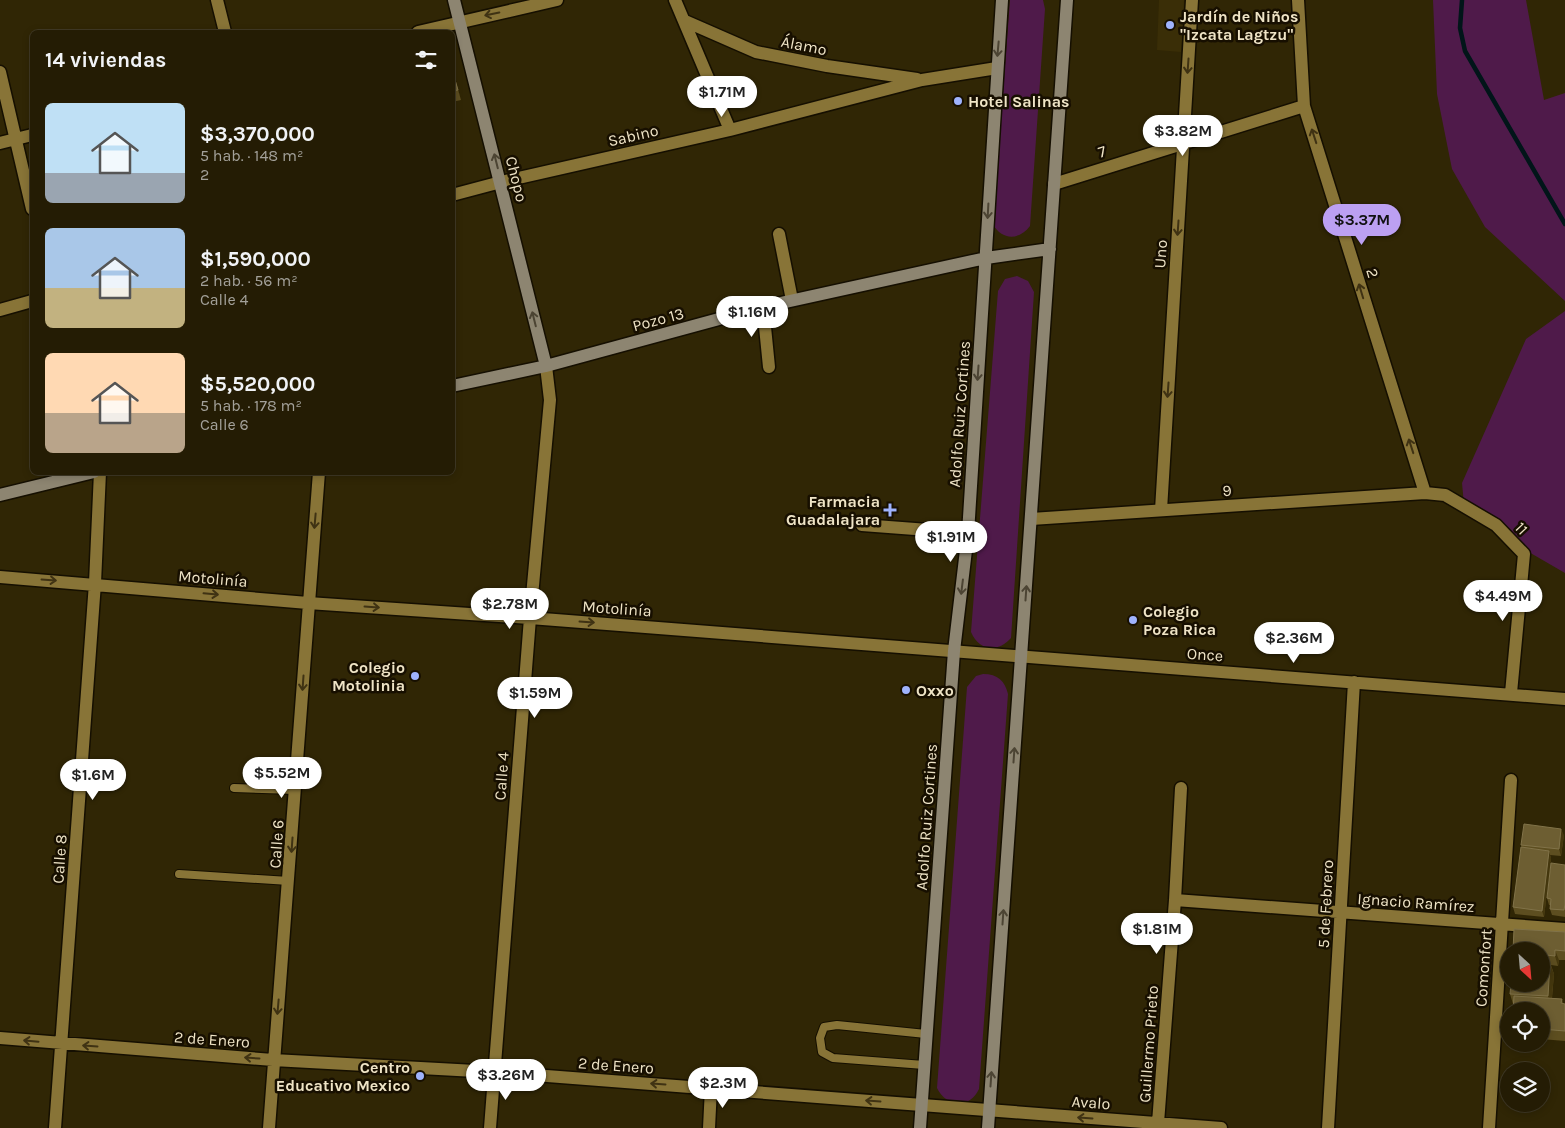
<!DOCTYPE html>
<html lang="es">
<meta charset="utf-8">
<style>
body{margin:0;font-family:Karla,sans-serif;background:#2c250e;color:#f1f3f6;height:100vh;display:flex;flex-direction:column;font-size:19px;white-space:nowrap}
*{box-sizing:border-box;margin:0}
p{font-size:16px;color:#a3a19a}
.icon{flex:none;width:28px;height:28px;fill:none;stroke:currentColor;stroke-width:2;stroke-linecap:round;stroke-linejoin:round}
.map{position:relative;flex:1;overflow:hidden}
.drawer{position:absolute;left:30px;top:30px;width:425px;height:445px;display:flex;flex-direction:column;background:#241c04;border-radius:8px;box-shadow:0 2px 8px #0003,0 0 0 1px #413a26}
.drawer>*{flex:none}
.needle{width:32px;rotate:154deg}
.buttons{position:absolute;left:1500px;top:942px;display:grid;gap:10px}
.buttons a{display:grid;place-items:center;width:50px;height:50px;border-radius:50%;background:#241c04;box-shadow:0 2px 8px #0003,0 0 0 1px #413a26;font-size:25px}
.price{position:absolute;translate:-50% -42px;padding:0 11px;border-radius:18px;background:#fff;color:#222;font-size:16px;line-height:32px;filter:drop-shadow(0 1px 2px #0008)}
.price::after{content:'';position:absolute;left:50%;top:30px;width:15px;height:11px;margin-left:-8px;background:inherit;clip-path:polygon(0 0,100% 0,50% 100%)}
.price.selected{background:#bca0f2;color:#111}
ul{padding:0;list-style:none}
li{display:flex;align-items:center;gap:15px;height:125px;padding:0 15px}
li span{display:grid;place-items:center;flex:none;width:140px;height:100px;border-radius:8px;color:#555}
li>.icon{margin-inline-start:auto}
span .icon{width:60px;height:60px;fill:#fffc;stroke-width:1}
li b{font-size:21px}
h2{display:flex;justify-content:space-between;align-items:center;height:60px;padding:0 15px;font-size:21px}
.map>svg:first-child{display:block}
</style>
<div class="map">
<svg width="1565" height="1128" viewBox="0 0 1565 1128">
<rect width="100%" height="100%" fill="#302605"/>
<path fill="#3a2e07" d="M1159,0H1184L1181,52L1157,50Z"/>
<path fill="#4f1a4a" d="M1010,0H1043L1045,9L1030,226C1019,241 1001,240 993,224Z
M1433,0H1526L1544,100L1565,93V301L1485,227L1452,169L1437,94Z
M1017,276L1028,281L1034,292L1011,638C998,653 979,651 971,632L998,291L1005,279Z
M1565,311V573L1465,515L1462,483L1526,339Z
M983,674C998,674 1005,681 1008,694L979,1089C970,1109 946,1107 937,1088L967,687L976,676Z"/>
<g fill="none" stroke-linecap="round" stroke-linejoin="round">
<path stroke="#011519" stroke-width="4.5" d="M1462,0L1460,28L1465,51L1565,224"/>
<defs>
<path id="lane" d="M234,788L296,790
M179,874L289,881
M924,1065L833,1058L822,1052L820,1038L824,1027L837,1025L926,1034"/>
<path id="street" d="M217,0L225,32
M675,0L730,130
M1298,0L1304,106L1425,493
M685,21L756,52L827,66L917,79
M418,32L557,0
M0,72L32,209
M0,143L32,135
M1054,184L1304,106
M452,195L501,182L730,130L922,80L997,68
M779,234L792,300
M763,307L769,367
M0,310L32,301
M1161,510L1192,0
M1031,519L1425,493L1445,495L1496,525L1524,554L1511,693
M862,525L968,533
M0,577L308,603L530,618L1565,699
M1175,900L1565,929
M0,1038L273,1060L494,1072L1221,1128
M1158,1123L1175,900L1181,788
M55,1128L95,583L100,472
M269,1128L319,472
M490,1128L530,618L550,400L546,366
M709,1128L711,1088
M1328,1128L1354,682
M1489,1128L1511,780"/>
<path id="secondary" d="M454,0L546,366
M452,386L546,366L763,307L986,258L1050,249
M0,495L94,472
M920,1128L954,651L968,533L1002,0
M988,1128L1067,0"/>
</defs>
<use href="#lane" stroke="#150f01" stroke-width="10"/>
<use href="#street" stroke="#150f01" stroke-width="15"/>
<use href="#secondary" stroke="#150f01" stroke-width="15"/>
<use href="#lane" stroke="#887437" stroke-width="8"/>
<use href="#street" stroke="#887437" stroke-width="12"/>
<use href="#secondary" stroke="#8d8571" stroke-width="12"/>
</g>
<path fill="#5d4e20" d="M452,67L461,100L452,102Z
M1564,835L1561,856L1550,855L1551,858L1544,917L1515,914L1513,907L1522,848L1521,845Z
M1565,865V917L1552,915L1550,909V905H1549L1547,898Z
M1565,932V960H1559L1558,966L1551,965L1554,974L1552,998L1562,999L1563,1004H1565V1041L1541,1039V1011L1513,1004L1510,994L1541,984V951Z"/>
<path fill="#44370e" d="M452,67L461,100L452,70Z
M1561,829L1564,835L1561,856L1559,849Z
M1549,851L1551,858L1544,917L1542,911Z
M1555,950L1559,960L1558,966L1555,956Z
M1546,955L1550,965L1549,970L1546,960Z
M1550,964L1554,974L1551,1006L1548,996Z"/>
<path fill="#6d5e32" stroke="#817349" d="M452,70L458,90L452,91Z
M1524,824L1561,829L1559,849L1521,845Z
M1521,847L1549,851L1542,911L1513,907Z
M1551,863L1565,865V904L1564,910L1550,909L1551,899L1547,898Z
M1514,929L1565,932V951L1555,950V956L1546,955V960H1541V951H1513Z
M1541,964H1550L1548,996L1510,994L1511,984H1541Z
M1514,996L1562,999L1561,1003L1565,1004V1031L1541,1029V1011H1513Z"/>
<defs><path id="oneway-shaft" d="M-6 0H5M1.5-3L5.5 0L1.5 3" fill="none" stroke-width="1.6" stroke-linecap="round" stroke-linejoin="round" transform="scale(1.25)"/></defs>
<g stroke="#3f3213">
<use href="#oneway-shaft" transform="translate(492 14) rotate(168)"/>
<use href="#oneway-shaft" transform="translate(1188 66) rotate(94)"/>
<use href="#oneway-shaft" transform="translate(1314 136) rotate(-108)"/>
<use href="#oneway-shaft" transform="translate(1178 228) rotate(94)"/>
<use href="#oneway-shaft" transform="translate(1361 291) rotate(-107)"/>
<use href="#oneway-shaft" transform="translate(1168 390) rotate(94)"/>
<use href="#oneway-shaft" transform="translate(1411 446) rotate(-108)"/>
<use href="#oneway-shaft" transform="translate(315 521) rotate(95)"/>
<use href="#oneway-shaft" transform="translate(49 580) rotate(4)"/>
<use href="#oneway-shaft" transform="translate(211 594) rotate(5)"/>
<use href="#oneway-shaft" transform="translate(372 607) rotate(4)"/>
<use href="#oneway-shaft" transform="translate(587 622) rotate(4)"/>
<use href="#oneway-shaft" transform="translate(303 683) rotate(94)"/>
<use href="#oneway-shaft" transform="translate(292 845) rotate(94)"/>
<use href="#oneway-shaft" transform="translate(278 1007) rotate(95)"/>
<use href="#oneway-shaft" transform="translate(31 1041) rotate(-175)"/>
<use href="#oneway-shaft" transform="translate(90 1046) rotate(-176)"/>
<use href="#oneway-shaft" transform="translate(252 1058) rotate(-176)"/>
<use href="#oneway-shaft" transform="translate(658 1084) rotate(-176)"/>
<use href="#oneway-shaft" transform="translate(873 1101) rotate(-176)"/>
<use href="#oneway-shaft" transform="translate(1085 1118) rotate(-176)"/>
</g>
<g stroke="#4c4433">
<use href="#oneway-shaft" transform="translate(998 49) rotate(95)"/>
<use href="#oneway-shaft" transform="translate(496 161) rotate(-104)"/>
<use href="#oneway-shaft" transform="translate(988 211) rotate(93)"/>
<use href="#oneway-shaft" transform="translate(534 319) rotate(-104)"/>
<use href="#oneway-shaft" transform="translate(978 373) rotate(94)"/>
<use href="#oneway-shaft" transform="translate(962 587) rotate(97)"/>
<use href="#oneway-shaft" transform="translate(1026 593) rotate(-86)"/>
<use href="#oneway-shaft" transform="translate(1014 755) rotate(-86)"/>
<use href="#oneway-shaft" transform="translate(1003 917) rotate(-86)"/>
<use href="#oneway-shaft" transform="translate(991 1079) rotate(-86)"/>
</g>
<g fill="#9fb3fd" stroke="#170f00" stroke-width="2">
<circle cx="1170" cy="25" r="5"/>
<circle cx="958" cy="101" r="5"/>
<path d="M887.5 502.5h5v5h5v5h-5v5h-5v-5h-5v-5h5z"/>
<circle cx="1133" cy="620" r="5"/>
<circle cx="415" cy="676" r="5"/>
<circle cx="906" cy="690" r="5"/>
<circle cx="420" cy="1076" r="5"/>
</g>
<g text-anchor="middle" stroke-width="5" stroke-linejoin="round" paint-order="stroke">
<g font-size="16" font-weight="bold" fill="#efe4c6" stroke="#170f00" text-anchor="start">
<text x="1180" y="22">Jardín de Niños<tspan x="1180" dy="18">"Izcata Lagtzu"</tspan></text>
<text x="968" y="107">Hotel Salinas</text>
<text x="880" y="507" text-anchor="end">Farmacia<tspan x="880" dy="18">Guadalajara</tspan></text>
<text x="1143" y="617">Colegio<tspan x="1143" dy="18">Poza Rica</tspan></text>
<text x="405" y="673" text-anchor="end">Colegio<tspan x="405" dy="18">Motolinia</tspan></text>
<text x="916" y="696">Oxxo</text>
<text x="410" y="1073" text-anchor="end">Centro<tspan x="410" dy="18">Educativo Mexico</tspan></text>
</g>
<g font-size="16" fill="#efe4c6" stroke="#170f00">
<text transform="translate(804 45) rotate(11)" y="6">Álamo</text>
<text transform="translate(633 135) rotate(-13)" y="6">Sabino</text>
<text transform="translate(1102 151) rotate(-18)" y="6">7</text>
<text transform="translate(517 179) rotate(76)" y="6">Chopo</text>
<text transform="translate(1160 254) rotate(-86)" y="6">Uno</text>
<text transform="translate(1373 273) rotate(73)" y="6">2</text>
<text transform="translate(658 319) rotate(-15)" y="6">Pozo 13</text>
<text transform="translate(959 414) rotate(-86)" y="6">Adolfo Ruiz Cortines</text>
<text transform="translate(1227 490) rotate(-4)" y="6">9</text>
<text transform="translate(1522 528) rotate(47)" y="6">11</text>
<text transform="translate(213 578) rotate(5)" y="6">Motolinía</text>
<text transform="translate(617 608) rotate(4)" y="6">Motolinía</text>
<text transform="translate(1205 654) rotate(4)" y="6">Once</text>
<text transform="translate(501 776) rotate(-86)" y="6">Calle 4</text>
<text transform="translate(926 817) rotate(-86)" y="6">Adolfo Ruiz Cortines</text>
<text transform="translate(276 844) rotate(-86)" y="6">Calle 6</text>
<text transform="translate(59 859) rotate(-86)" y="6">Calle 8</text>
<text transform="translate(1416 902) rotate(4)" y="6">Ignacio Ramírez</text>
<text transform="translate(1325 904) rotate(-87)" y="6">5 de Febrero</text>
<text transform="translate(1483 968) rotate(-86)" y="6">Comonfort</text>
<text transform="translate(212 1039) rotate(4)" y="6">2 de Enero</text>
<text transform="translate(1148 1044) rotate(-86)" y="6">Guillermo Prieto</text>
<text transform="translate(616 1065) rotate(4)" y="6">2 de Enero</text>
<text transform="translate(1091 1102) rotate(4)" y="6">Avalo</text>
</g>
</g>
</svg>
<div class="buttons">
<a><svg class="needle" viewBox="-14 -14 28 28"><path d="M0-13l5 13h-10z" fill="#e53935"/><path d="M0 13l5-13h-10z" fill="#a3a19a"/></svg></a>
<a><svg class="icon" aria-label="locate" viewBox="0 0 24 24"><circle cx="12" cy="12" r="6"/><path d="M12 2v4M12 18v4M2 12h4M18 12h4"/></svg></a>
<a><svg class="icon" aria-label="layers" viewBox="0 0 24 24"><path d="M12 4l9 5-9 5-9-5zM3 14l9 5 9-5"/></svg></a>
</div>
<b class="price" style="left:722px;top:118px">$1.71M</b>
<b class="price" style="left:1183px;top:157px">$3.82M</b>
<b class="price selected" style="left:1362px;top:246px">$3.37M</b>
<b class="price" style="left:752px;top:338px">$1.16M</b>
<b class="price" style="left:951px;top:563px">$1.91M</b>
<b class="price" style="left:1503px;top:622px">$4.49M</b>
<b class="price" style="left:510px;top:630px">$2.78M</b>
<b class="price" style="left:1294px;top:664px">$2.36M</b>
<b class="price" style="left:535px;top:719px">$1.59M</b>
<b class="price" style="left:282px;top:799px">$5.52M</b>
<b class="price" style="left:93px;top:801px">$1.6M</b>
<b class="price" style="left:1157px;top:955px">$1.81M</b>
<b class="price" style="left:506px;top:1101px">$3.26M</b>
<b class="price" style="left:723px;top:1109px">$2.3M</b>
<section class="drawer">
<h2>14 viviendas<svg class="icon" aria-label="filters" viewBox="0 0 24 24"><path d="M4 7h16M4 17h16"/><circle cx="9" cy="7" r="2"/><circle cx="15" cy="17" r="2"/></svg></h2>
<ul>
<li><span style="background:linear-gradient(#bfe0f5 70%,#9aa5b1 0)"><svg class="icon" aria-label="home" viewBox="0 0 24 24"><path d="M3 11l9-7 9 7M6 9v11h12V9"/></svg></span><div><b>$3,370,000</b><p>5 hab. · 148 m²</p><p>2</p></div></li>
<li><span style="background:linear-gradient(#a9c7e8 60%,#c2b280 0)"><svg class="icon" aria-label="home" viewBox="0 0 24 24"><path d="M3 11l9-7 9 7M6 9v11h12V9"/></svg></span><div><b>$1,590,000</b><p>2 hab. · 56 m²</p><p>Calle 4</p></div></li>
<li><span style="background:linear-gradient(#ffd9b3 60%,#b9a48a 0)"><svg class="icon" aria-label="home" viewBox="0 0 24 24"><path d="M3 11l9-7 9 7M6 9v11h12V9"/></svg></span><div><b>$5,520,000</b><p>5 hab. · 178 m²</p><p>Calle 6</p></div></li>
</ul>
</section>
</div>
